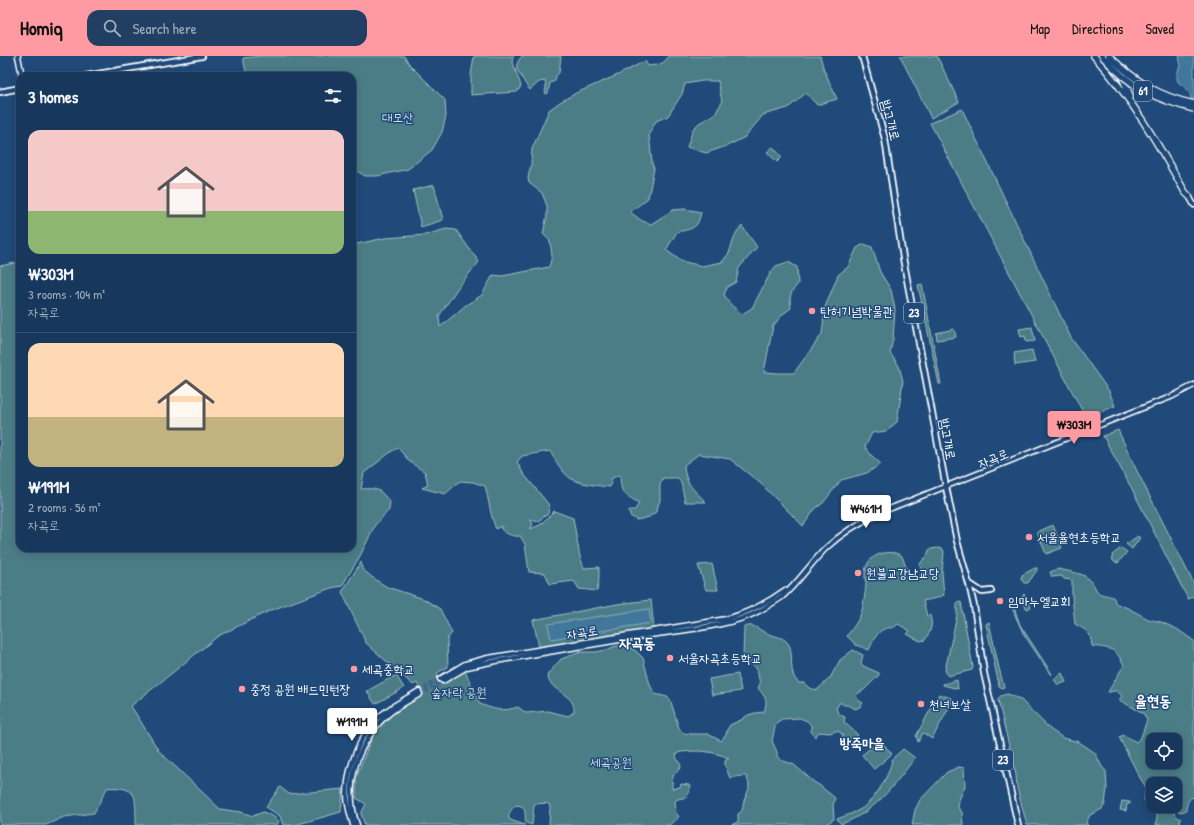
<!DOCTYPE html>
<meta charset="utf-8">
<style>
body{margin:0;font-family:"Patrick Hand","Poor Story",sans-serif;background:#203f62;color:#f1f3f6;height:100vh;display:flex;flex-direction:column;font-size:15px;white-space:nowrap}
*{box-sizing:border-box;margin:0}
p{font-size:13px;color:#9eacbb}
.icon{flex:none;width:22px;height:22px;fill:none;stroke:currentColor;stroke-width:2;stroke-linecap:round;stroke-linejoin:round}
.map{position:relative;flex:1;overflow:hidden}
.panel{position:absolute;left:16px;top:16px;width:340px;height:480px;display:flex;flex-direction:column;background:#17385c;border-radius:12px;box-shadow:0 2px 10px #0003,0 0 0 1px #365272}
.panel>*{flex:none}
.controls{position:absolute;left:1146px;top:677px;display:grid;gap:8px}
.controls a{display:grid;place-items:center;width:36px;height:36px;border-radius:8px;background:#17385c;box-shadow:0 2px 10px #0003,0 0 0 1px #365272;font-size:20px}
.price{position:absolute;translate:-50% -34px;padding:0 9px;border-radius:4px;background:#fff;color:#222;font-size:13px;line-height:26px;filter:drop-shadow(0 1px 2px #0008)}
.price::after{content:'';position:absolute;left:50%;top:24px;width:12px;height:9px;margin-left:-6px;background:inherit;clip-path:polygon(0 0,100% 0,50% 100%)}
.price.active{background:#ff9aa2;color:#111}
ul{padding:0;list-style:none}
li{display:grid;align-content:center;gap:8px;height:212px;padding:0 12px}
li+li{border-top:1px solid #365272}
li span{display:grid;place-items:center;height:124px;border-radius:12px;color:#555}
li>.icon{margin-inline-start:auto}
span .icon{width:72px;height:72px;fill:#fffc;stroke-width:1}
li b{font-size:17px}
h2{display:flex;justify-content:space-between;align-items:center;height:48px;padding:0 12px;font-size:17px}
header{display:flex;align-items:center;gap:24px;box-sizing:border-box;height:56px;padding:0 20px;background:#ff9aa2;color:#111}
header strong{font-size:19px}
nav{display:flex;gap:22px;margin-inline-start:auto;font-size:14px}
.search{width:280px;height:36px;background:#203f62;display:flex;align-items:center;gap:10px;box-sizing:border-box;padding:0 14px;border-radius:12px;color:#9eacbb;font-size:15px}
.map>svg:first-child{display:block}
</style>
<header>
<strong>Homiq</strong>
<div class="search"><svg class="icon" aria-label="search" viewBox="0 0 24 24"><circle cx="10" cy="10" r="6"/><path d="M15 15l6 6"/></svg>Search here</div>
<nav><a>Map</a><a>Directions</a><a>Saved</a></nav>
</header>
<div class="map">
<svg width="1194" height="769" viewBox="0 0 1194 769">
<rect width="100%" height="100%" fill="#1f4a7a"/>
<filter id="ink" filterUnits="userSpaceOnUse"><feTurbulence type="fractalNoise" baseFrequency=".025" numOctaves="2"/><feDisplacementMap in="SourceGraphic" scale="8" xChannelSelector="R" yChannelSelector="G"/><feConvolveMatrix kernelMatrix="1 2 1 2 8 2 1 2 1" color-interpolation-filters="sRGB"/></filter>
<g filter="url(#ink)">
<path fill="#4c7d87" stroke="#a6bec3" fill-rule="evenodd" d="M262,0H404L410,9L445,44L446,60L442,76L432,94L408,113L377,120H365L352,112V20H247L243,2Z
M474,0H514L512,4L521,30L517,36L471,39V19Z
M522,0H561L559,17L556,20L555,25L550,27L548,37L546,38L545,36L546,31L545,25L539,26L530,34C526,30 524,25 521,20C515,11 515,9 522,0Z
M668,0H820L824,14L837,43L817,49L806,37L788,52L763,59L745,81L727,90L706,97L687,91L693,73L699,67L715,58L722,46L718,25H702L685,28L682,38L668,60L656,65L649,78L652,107L654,113L648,142L630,156L642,165L651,168L673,154L685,153L701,156C698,173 692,173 677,176L666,194L681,205L702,210L722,206L729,197L736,177L742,170L757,191L739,212L736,226L727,231L724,239L731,249L742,258L752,252L771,216L776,210L788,206L797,211L798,228C790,237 789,240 791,252L783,258L773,270L764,316L778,317H794L822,278L825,251L838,219L848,211L857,192L864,188L872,191L880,216L891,234L895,253L893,283L890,297L899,310L903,325L897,366L886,375L872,377L865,391L871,399L881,408L867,417L841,424L823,447L815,453L803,470L760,427L730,403L699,398L684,409C685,428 693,433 706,446H685L681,427L678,422H663L660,429V444L656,456L649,461L637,464L630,460L629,455L635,454L639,447C623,437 621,440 620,419L612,422L610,431C600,430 579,428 570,422C563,417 554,403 550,395L522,400L517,406L523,417L549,449L548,458L538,465L530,463L533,468L530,473L540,469L554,455L573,462L580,501L584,512L599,511V523L597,535L579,533L574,525L550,528L545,517L529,516L525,488L520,480C513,481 506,478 501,473V470L496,473C490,459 489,444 485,430L473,426L460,425L445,438L422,432L428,429L425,416L410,406L398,392L392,395L364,417L361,433C378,432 379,433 390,446L389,454L375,469L360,500L342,530L331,532L269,555L218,580L131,650L159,695L220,753L241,756L253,760L263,756L271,759L279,765L277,769H136C136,763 136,744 134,740C130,731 115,731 107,732L94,757L64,761L46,769H0V210L20,206V492H352V189L385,182L425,179L446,173L456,174L479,206L459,230L439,260L440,271L466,249L482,239L493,219L502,220L549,211L552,200L550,185L543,178L547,159V150L542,137L529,127L528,122L531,108L532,93L549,54L560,46L576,37L620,18L645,5L648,10C656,9 665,9 668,0Z
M900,0H937L959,46L931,62Z
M962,53L1071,282L1109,335L1115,350L1086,362L930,67Z
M773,91L782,101L777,106L767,96Z
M434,129L443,164L421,171L413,134Z
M922,228L941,328H939L918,229Z
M1032,271L1035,285L1026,286L1025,280L1021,281L1019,273Z
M954,273L956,281L937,284L936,277Z
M1032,294L1035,306L1015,309L1014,297Z
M1118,374L1137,415L1194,528V540L1188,543L1132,433L1103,380Z
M1053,469L1062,492L1046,498L1037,476Z
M1138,480L1140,482L1132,493L1126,488Z
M938,492L943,493L944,497L942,516L944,539L937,542L923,545L927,560L930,559C933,570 931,574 925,584L920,585L907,578L910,575L898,568L893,572C879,570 874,583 869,594L856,589L847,580C853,571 859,565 862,554C864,546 865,538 866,529C866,526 865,524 865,520C864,508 872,499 884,497C892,496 895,496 902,500L908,517L915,525L919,523L921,517L920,509L922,505L927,500L929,494L931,493Z
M1121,492L1127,496L1118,507L1113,505L1112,499Z
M361,506L362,513L373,522L387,531L424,543L440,553L452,577L447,583L448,611L437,617L442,628L465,615L480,648C496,654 501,656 518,651L526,657L548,655L568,660L574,656C576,637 550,637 547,619L561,603L581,596H596L606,594L616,590H628L636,595L643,602L650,629L655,638L667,641L670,643L679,672L683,677L691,678H708L721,685L726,679L727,674L730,669L741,664L748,659L755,657L764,656C768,644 766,642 758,632L760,628L757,613L745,605L743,601L744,571C754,568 755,571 764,576C771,580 782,580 787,586C796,595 786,617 799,627H804L809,632L817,634L830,622L840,604L853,594L863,599L861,607L863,610L879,617V619L865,633L856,639L858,644L863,647L861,650L856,653L847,649H844L841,647H839L836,653L840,659L845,661L844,666L858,679L852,687L842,684L843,679L838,675H836L830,677L819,676L815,681L811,675V669L807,665L800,662L782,663L777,666L775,671L772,685L777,696V700L780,704L793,708L814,726L819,729L835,742L833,750L834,763L825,769H731L738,766V758L742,755C743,751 743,746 745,742C749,733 751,730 746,720H741L730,722L725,709V705L729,702C711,695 701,694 681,696L678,697L676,699C676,704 681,706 681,712C672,717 672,723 672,733L680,731L681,728L689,729L690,731L687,741L678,743L675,745L676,758L679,760C677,765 672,765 670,769H549L550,751L549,748C543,747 539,747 534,749L532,769L526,767C524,761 527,755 522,750L516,749C512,752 508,757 509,763L513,765L525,769H365L361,758L366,748L356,742V722L369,688L377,673L393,658L422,639L417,627L413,629L366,587L342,536Z
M712,508L718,534H706L698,509Z
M1035,512H1037V514L1028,527H1024L1021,523L1022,519Z
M1058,513C1066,515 1075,516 1083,519C1088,521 1088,525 1093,527C1099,543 1104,536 1114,542L1115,546L1117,548L1128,552L1148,563L1161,566L1177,573L1194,585V741C1188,742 1187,748 1186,754L1182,756L1174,754C1174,759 1176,760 1181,763L1180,766L1183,769H1156L1158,752L1157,750H1175V728H1153V746L1147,747L1144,744L1146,731L1140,722L1119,681L1124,679L1136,686L1141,681L1147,664L1143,657L1119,644L1122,640L1117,635H1114L1110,636H1108L1124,609C1115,591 1111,593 1092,590C1091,576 1086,574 1075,568L1072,540V524L1064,523L1062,520L1052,521L1050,516ZM1153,684H1175V706H1153Z
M1024,538L1031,551L1027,553L1021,543Z
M651,544L654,573L591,583L539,591L533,564L617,548Z
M961,546L973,611L972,614L948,620L945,614L957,559V547Z
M1014,551L1020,569L1052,618L1051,619L1023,577L1012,552Z
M989,566L999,612L1004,631L1002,632L999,630L986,568Z
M1062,617L1066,626L1058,629L1054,623Z
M738,618L741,635L712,639L709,623Z
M396,619L404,632L375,648L367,635Z
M957,624L958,633L943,629V628Z
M939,638L951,642L953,644L932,683L923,677L918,686L916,680Z
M1008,638L1020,643L1051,674L1063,682L1079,686L1094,696L1096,699L1102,711L1106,715L1107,732L1105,748L1102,753L1090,759L1086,767L1088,769H1027L1017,732L1016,719L998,644C999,639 1004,639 1008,638Z
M880,684L892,698L874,713L862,699Z
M903,693L915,702C893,730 876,756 841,768L837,763C845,760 854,757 861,753C875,744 890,719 892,703Z
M959,711L964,712L965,730L959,744L958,752L962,756L963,769H912L915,754L920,744L947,716Z
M280,731L289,738L343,733L341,756L295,769H283L280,760L266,751Z
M1122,745L1130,746V748H1127L1126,755L1120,754Z"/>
<path fill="#3f779a" stroke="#8cadc2" d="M1179,0H1194V54C1192,50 1191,39 1189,36C1182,25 1173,31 1179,12L1181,11Z
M649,553L651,567L551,583L548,568Z"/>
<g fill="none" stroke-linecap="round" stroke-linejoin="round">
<path stroke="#41658e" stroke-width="4" stroke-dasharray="4 2" stroke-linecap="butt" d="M419,635L438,624
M420,638L443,625"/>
<defs>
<path id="secondary" d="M18,0L22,20
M1189,140L1194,149
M440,623L465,608L488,602L726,563C748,557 767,547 785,534
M443,625L467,611L486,607C541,597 595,588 650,579C682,574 730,571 759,555C766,551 775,546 782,541C798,527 811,507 826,492C842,477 860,466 879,457L1155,347L1171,341L1194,329
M353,769C350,759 347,749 347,739C347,713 358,684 375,665C387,652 404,644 419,635
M357,769C347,740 351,710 367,684C371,677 375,671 380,666C391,654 406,646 420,638"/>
<path id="primary" d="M862,0L885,83L903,202L946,431L957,485L969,528L974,550L984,617L1018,769
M86,20L202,0
M0,36L20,32
M970,528L982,536L991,535"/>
<path id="highway" d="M1094,0C1131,41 1158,88 1185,136L1189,140
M1121,18L1130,40"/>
</defs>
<use href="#secondary" stroke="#fff" stroke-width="7"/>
<use href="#primary" stroke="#fff" stroke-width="8"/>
<use href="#highway" stroke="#fff" stroke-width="8"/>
<use href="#secondary" stroke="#1f4a7a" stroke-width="4"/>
<use href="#primary" stroke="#1f4a7a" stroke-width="4.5"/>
<use href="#highway" stroke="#1f4a7a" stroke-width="5.5"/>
<defs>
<path id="highway-bridge" d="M1102,0C1130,31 1154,43 1194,53
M1109,0C1135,25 1158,40 1194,48"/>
</defs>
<use href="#highway-bridge" stroke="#fff" stroke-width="8" stroke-linecap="butt"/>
<use href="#highway-bridge" stroke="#1f4a7a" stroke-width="5.5"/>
</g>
</g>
<g fill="#ff9aa2" stroke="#1f4a7a" stroke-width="1.5">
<circle cx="812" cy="255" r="4"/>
<circle cx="1029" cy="481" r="4"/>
<circle cx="858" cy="517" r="4"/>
<circle cx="1000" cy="545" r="4"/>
<circle cx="670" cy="602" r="4"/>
<circle cx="354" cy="613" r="4"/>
<circle cx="242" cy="633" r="4"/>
<circle cx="921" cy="648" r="4"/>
</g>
<g text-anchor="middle" stroke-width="3" stroke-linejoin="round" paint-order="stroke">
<g fill="#1f4a7a" stroke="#bcc9d7" stroke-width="1">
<rect x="1134" y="25" width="18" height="20" rx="3"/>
<rect x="904" y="247" width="20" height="20" rx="3"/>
<rect x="993" y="694" width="20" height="20" rx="3"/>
</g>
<g font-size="12" font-weight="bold" fill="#fff">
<text x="1143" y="39">61</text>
<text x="914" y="261">23</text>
<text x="1003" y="708">23</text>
</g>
<g font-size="13" fill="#d2dee1" stroke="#1f4a7a">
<text x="398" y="66">대모산</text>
<text x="459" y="641">숲자락 공원</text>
<text x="611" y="711">세곡공원</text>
</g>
<g font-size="13" fill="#fff" stroke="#1f4a7a">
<text transform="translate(891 64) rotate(76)" y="5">밤고개로</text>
<text transform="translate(948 383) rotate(80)" y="5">밤고개로</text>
<text transform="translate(993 402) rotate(-22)" y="5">자곡로</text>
<text transform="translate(582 576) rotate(-9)" y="5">자곡로</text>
</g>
<g font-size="13" fill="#fff" stroke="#1f4a7a" text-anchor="start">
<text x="820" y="260">탄허기념박물관</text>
<text x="1037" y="486">서울율현초등학교</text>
<text x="866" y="522">원불교강남교당</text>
<text x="1008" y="550">임마누엘교회</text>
<text x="678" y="607">서울자곡초등학교</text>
<text x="362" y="618">세곡중학교</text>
<text x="250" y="638">중정 공원 배드민턴장</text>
<text x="929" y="653">천녀보살</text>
</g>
<g font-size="14" font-weight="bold" fill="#fff" stroke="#1f4a7a">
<text x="862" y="692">방죽마을</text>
</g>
<g font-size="15" font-weight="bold" fill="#fff" stroke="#1f4a7a">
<text x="637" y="592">자곡동</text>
<text x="1153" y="650">율현동</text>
</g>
</g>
</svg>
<div class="controls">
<a><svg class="icon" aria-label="locate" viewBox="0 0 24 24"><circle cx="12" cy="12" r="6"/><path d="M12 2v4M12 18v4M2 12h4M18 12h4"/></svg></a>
<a><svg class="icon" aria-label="layers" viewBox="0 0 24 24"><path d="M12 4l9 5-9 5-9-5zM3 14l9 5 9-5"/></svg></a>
</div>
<b class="price active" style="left:1074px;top:389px">₩303M</b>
<b class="price" style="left:866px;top:473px">₩461M</b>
<b class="price" style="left:352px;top:686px">₩191M</b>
<section class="panel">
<h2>3 homes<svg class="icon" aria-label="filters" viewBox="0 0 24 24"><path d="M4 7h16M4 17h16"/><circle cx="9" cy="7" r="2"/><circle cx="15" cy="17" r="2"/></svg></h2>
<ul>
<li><span style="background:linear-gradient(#f6c9c9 65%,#8fb573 0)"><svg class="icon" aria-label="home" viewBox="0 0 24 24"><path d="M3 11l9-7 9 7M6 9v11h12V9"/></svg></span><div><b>₩303M</b><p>3 rooms · 104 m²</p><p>자곡로</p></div></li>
<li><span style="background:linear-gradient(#ffd9b3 60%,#c2b280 0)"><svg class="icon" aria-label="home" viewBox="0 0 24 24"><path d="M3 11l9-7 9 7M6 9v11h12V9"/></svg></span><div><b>₩191M</b><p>2 rooms · 56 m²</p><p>자곡로</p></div></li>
</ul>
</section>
</div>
